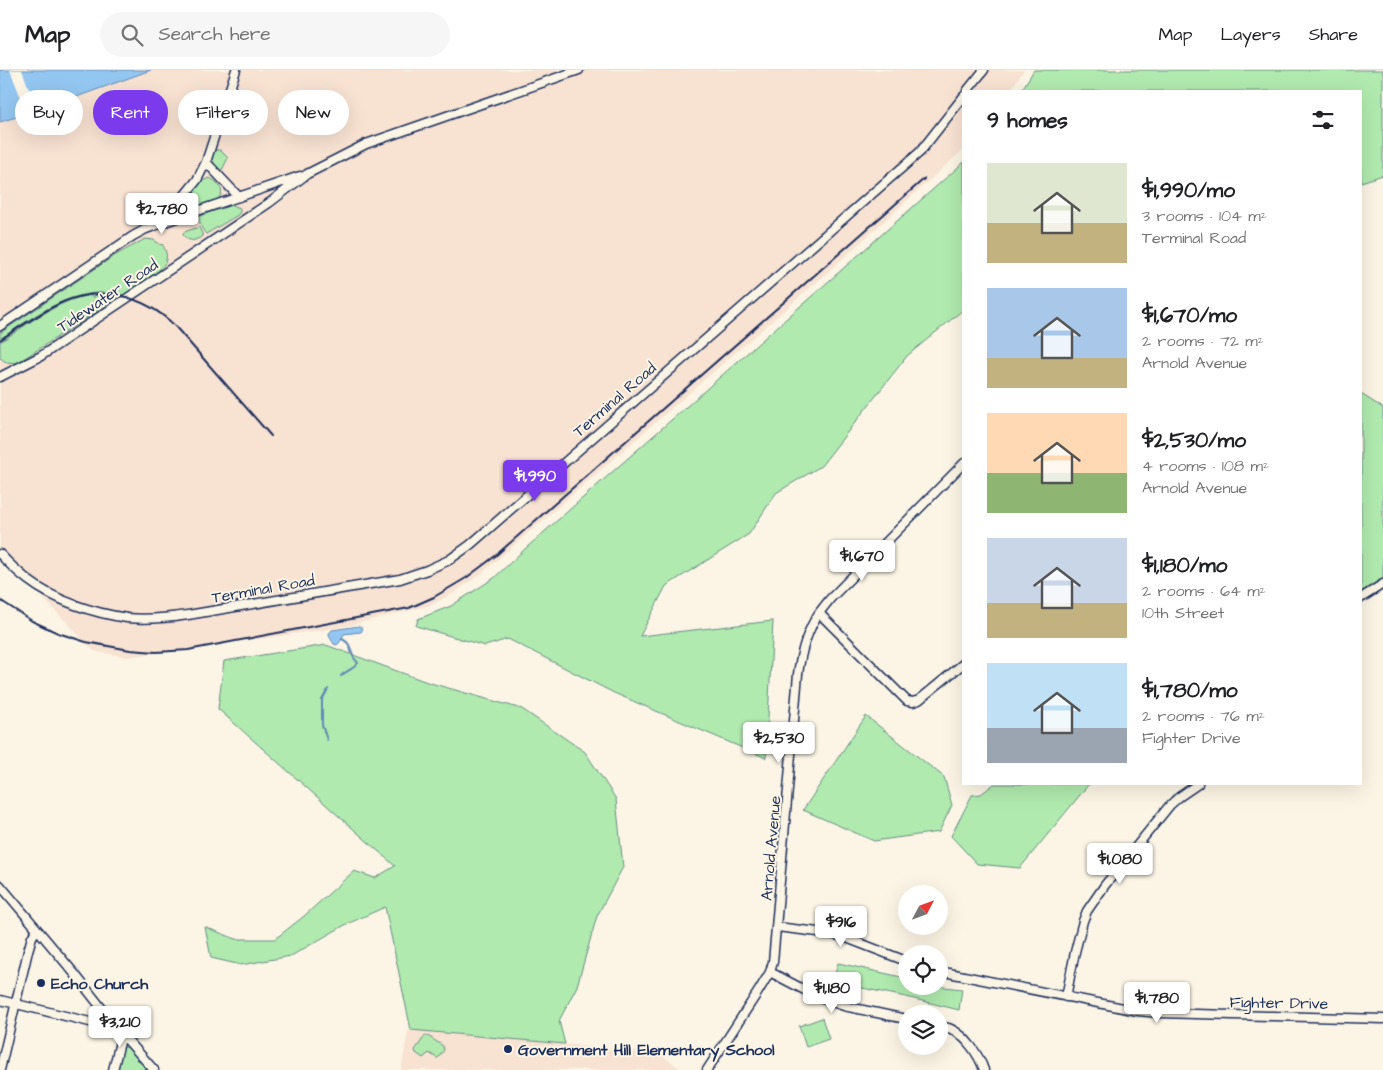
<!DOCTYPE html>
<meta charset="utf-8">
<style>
body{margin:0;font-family:"Architects Daughter",sans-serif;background:#f6f6f6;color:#202124;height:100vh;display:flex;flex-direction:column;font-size:19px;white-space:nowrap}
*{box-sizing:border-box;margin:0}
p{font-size:16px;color:#757577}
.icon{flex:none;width:28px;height:28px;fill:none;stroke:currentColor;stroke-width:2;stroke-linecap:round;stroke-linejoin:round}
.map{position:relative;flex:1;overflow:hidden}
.panel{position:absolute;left:962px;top:20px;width:400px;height:695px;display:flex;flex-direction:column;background:#fff;border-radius:0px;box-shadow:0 5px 20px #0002}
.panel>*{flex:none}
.hud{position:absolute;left:15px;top:20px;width:475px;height:45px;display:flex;gap:10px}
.needle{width:32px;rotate:49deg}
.tools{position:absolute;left:898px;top:815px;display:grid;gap:10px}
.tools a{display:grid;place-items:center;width:50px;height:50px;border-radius:50%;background:#fff;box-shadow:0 5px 20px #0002;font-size:25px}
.price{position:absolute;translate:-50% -42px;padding:0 11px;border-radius:5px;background:#fff;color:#222;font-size:16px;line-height:32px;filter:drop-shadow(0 1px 2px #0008)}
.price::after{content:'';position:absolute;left:50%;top:30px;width:15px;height:11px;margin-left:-8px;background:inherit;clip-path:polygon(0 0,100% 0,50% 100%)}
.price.on{background:#7c3aed;color:#fff}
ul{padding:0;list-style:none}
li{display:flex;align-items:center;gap:15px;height:125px;padding:0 25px}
li span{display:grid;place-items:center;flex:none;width:140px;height:100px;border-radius:0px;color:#555}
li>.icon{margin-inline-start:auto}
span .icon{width:60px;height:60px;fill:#fffc;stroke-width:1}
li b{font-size:21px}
h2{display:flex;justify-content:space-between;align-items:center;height:60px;padding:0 25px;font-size:21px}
.pill{padding:0 18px;border-radius:22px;background:#fff;box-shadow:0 5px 20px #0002;font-size:18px;line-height:45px}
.pill.on{background:#7c3aed;color:#fff}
header{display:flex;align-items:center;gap:30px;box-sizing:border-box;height:70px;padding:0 25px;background:#fff;border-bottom:1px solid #e0e0e0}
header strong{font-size:24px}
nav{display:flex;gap:28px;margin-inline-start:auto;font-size:18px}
.search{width:350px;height:45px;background:#f6f6f6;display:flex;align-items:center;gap:12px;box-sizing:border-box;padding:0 18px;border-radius:28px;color:#757577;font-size:19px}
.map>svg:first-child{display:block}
</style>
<header>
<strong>Map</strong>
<div class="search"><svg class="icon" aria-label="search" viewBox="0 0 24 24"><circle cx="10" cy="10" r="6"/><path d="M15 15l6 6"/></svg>Search here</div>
<nav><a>Map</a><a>Layers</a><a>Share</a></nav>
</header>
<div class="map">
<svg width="1383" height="1000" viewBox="0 0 1383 1000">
<rect width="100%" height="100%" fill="#fcf5e5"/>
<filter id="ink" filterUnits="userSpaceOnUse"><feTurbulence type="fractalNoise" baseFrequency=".02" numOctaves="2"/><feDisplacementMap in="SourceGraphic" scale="10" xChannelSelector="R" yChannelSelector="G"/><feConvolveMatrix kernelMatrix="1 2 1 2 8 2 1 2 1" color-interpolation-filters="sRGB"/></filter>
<g filter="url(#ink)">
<path fill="#f8e2d2" d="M151,0H1024L1010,21H964V79L810,218L481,504L454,523L431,535L343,557L127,587L94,581L0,483V52L49,37Z
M411,960L658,983L683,1000H401L408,961Z"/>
<path fill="#b0eaae" stroke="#668c86" d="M1034,0H1383V105L1361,112V21H1021Z
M216,80H220L228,88L222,100L219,101C214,94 208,86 216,80Z
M964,92V239L907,286L821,396L776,423L749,464L666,516L640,566L773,551L766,688L614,623L508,569L485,576L416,556L418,549L451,536L494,508L526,478Z
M209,108C218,111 228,123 216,130C211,134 203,135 196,137L194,122L202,111Z
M232,135L240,138V142L238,145L206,164C201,159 199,152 199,146Z
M199,157L203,166C195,171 190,173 183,165L184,162Z
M145,169L154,170L161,175L162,174C166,180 168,186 165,193C162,201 132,219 124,225C76,214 37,244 0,269V263L114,186Z
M91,225V227H94V225L117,226L116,229L17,293L6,292L0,288V272C27,255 59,229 91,225Z
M1361,324L1383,338V508L1361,524Z
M326,575L427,612L522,639L585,682L616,729L623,797L597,846L577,916L559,951L565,974L411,960L385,837L345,855L291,886L241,895L211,888L205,857L236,869H275L303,847L354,801L375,808L395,796L218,639L224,591Z
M866,646L944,707L952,735L939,762L874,771L803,740Z
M994,714H1089L1020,798L977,794L951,766L972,725L981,724Z
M838,893L906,908V916H936L962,919L959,940L906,927L833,912Z
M822,948L829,969L806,977L799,956Z
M425,966H428L443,976L444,980L438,988H437L429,983L423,988L416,983L415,980Z
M129,977L148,1000H117L122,978Z"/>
<path fill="#93c6f0" stroke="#638ab6" d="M0,0H151L49,37L0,52Z
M359,556L363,559L361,562L344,564L340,572L337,575L334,574L329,566V563L332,560Z"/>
<path fill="#fcf5e5" d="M10,0H22L38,43L28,46Z"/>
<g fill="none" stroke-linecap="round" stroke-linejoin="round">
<path stroke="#638ab6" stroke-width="2" d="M341,606C346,601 354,599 358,593C356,590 354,589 353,586C349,578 352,574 342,569
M327,670L322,655V630L328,619"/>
<defs>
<path id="street" d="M967,21L984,0
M206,92L239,127
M162,153L300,106
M0,256L133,166L146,159L162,153L197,110L206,92L236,0
M0,307L41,286L269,133L307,104L366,74L579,0
M964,393L830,529L819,543L907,631L913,632L919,630L964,593
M0,484C9,494 18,502 28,510C55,531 94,543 127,548C148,550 168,548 188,545L400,509L427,500L449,490L470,475L920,82L964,26
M1361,528L1383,514
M0,815L74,903L122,964L154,1000
M777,857L826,863L844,867L906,891
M939,901L1138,941L1159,943L1383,949
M770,902L820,928L844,936L906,949
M1066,927L1075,882L1083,851L1087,841L1105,815L1170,735L1179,727L1198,714
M0,930L106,956L114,953
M939,956C942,957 948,957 951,959C966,966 979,985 984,1000
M0,1000L28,881L32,867L37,859
M113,1000L122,964
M707,1000L758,922L770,902L773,892L798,604C801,582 806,562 819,543"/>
</defs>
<use href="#street" stroke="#1b2f5e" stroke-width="11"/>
<use href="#street" stroke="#fcf5e5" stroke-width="8"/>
<path stroke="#1b2f5e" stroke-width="2" d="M0,270C20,257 41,242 63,232C103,215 144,226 174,255L271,366
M0,530L32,551L58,563L86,572L130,580L156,582L188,580L409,538L434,527L466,508L494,487L924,109"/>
</g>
</g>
<g fill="#1b2f5e" stroke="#fcf5e5" stroke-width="2">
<circle cx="41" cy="913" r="5"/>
<circle cx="508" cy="979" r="5"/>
</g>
<g text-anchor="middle" stroke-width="4" stroke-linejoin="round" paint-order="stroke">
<g font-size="16" fill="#1b2f5e" stroke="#fcf5e5">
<text transform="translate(107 225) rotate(-34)" y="6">Tidewater Road</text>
<text transform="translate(614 329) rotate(-41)" y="6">Terminal Road</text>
<text transform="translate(263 518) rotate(-10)" y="6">Terminal Road</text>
<text transform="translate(770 778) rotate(-85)" y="6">Arnold Avenue</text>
<text transform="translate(1279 932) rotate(1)" y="6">Fighter Drive</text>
</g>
<g font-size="16" font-weight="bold" fill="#1b2f5e" stroke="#fcf5e5" text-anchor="start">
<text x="51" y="919">Echo Church</text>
<text x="518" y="985">Government Hill Elementary School</text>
</g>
</g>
</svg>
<div class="tools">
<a><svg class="needle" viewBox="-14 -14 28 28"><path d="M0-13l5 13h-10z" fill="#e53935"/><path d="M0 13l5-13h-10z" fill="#757577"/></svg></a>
<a><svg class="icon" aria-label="locate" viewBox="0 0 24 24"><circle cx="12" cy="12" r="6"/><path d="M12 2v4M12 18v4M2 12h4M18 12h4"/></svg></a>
<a><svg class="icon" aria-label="layers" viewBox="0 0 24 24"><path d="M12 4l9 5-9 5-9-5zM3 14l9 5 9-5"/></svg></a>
</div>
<b class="price" style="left:162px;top:165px">$2,780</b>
<b class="price on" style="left:535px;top:432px">$1,990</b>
<b class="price" style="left:862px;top:512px">$1,670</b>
<b class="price" style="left:779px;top:694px">$2,530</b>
<b class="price" style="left:1120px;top:815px">$1,080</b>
<b class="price" style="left:841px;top:878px">$916</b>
<b class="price" style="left:832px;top:944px">$1,180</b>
<b class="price" style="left:1157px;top:954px">$1,780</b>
<b class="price" style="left:120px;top:978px">$3,210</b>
<div class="hud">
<a class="pill">Buy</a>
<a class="pill on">Rent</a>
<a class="pill">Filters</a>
<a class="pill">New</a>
</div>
<section class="panel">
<h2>9 homes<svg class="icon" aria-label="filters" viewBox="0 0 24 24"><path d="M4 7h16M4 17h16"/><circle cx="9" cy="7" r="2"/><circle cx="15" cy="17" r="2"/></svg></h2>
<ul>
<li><span style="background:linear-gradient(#dfe7d0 60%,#c2b280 0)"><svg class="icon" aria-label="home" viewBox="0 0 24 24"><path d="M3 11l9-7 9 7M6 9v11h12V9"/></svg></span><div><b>$1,990/mo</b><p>3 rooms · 104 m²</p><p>Terminal Road</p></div></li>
<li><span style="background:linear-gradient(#a9c7e8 70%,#c2b280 0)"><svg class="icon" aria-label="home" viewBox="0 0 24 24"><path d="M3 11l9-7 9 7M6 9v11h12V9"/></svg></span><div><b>$1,670/mo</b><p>2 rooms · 72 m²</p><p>Arnold Avenue</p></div></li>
<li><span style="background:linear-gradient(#ffd9b3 60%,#8fb573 0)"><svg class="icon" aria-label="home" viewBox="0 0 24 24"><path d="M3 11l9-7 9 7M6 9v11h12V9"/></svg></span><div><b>$2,530/mo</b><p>4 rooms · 108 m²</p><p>Arnold Avenue</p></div></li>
<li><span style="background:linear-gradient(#c9d6e8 65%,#c2b280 0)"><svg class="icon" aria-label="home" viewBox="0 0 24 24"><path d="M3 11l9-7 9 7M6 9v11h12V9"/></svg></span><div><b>$1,180/mo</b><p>2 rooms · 64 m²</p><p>10th Street</p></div></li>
<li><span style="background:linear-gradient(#bfe0f5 65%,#9aa5b1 0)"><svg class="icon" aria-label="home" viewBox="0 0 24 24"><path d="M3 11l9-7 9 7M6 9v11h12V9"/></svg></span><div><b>$1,780/mo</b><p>2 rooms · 76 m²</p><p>Fighter Drive</p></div></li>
</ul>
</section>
</div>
